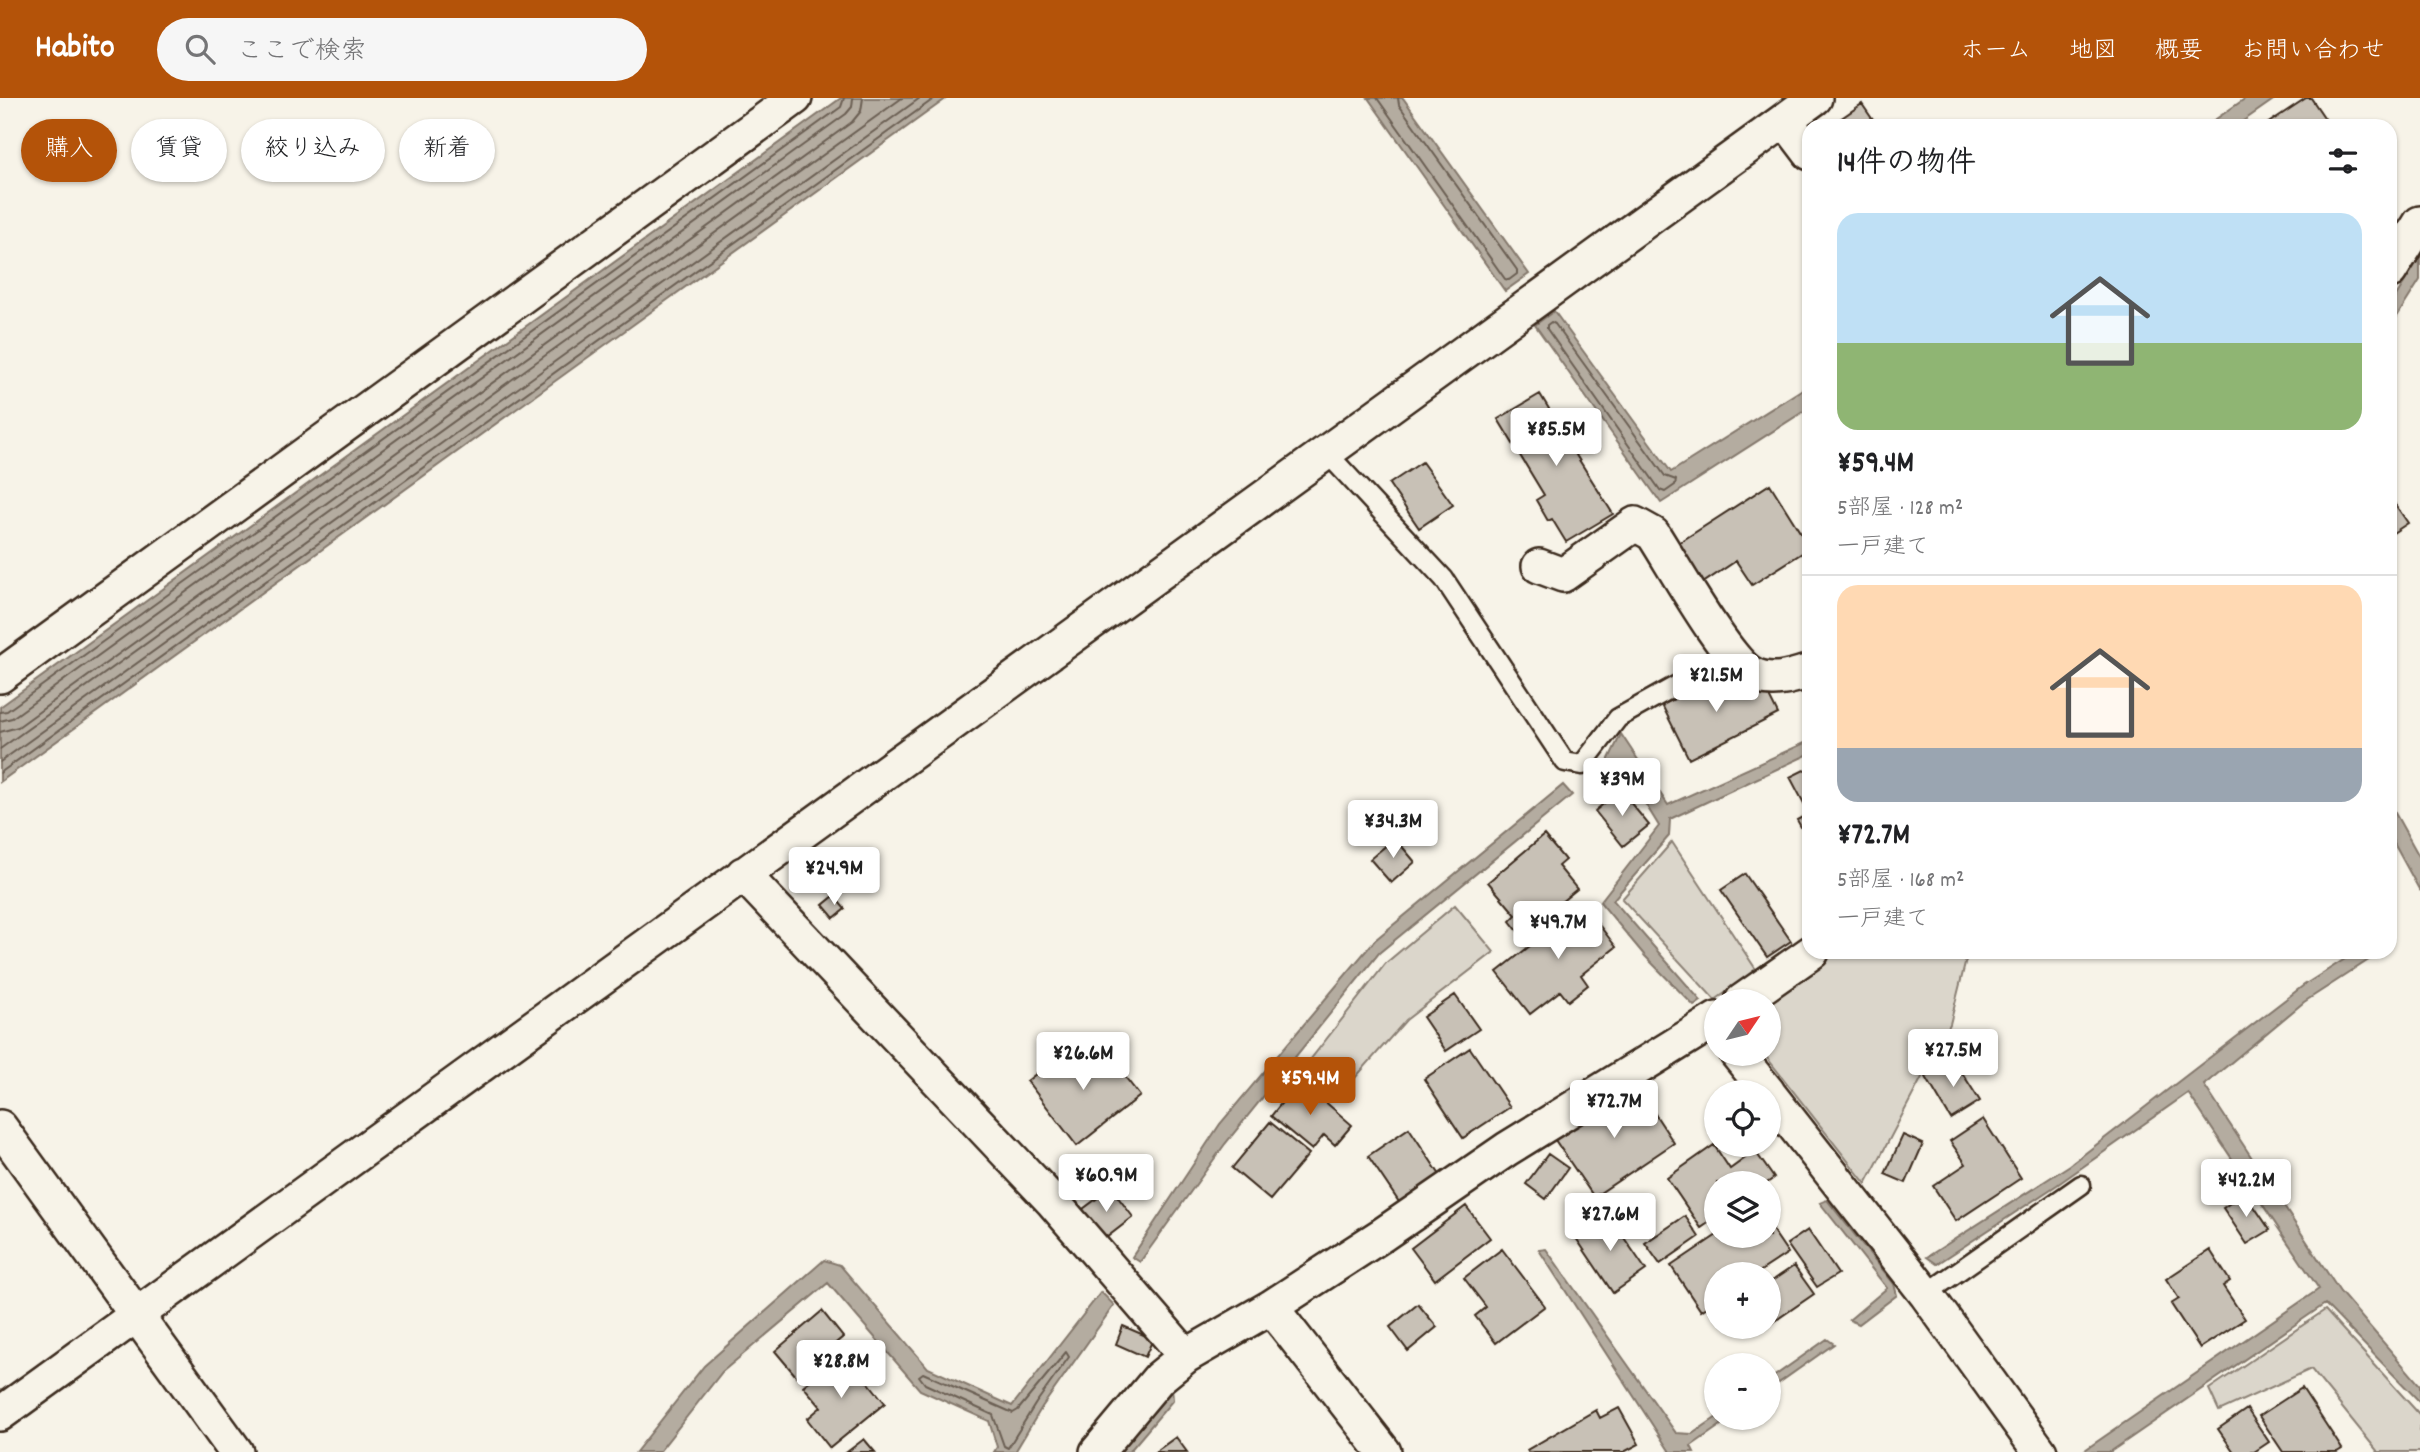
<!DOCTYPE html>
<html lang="ja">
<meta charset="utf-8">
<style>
body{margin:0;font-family:Dekko,"Klee One",sans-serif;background:#f6f6f6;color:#202124;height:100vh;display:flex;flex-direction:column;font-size:26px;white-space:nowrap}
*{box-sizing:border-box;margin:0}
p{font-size:23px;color:#757577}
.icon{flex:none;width:38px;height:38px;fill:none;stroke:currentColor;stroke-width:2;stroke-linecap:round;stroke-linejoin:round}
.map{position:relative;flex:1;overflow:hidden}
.side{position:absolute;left:1802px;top:21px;width:595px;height:840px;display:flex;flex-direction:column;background:#fff;border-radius:21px;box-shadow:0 2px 5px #0004}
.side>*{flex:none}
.hud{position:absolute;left:21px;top:21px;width:665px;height:63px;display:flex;gap:14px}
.needle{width:46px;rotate:55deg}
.buttons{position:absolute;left:1704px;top:891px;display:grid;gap:14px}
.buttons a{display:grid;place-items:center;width:77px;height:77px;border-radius:50%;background:#fff;box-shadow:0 2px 5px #0004;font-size:35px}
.price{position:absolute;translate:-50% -60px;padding:0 16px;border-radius:7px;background:#fff;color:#222;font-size:23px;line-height:46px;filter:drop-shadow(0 2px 4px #0008)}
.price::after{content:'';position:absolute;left:50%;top:42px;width:21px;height:16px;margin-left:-10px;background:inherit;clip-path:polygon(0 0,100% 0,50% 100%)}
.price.selected{background:#b45309;color:#fff}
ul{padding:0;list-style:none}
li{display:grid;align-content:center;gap:14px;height:371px;padding:0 35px}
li+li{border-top:2px solid #e0e0e0}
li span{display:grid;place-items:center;height:217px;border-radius:21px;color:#555}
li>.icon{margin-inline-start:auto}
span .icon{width:126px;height:126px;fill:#fffc;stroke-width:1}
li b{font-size:30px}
h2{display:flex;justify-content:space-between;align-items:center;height:84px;padding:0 35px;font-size:30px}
.tag{padding:0 24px;border-radius:32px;background:#fff;box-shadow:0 2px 5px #0004;font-size:24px;line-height:63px}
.tag.selected{background:#b45309;color:#fff}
header{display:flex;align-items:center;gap:42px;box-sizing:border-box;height:98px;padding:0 35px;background:#b45309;color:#fff}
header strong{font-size:33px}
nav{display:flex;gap:38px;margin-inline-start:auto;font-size:24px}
.search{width:490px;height:63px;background:#f6f6f6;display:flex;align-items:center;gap:18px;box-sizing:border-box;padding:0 24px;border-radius:38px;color:#757577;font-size:26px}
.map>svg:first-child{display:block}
</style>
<header>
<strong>Habito</strong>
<div class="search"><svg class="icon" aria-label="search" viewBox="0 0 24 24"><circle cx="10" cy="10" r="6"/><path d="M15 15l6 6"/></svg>ここで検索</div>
<nav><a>ホーム</a><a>地図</a><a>概要</a><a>お問い合わせ</a></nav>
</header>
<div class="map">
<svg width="2420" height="1354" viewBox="0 0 2420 1354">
<rect width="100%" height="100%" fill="#f7f3e8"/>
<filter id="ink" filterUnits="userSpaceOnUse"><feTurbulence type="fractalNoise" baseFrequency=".0143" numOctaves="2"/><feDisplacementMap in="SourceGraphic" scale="14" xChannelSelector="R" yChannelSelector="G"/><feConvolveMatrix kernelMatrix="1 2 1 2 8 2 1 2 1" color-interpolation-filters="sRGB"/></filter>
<g filter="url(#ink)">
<path fill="#dbd6cb" stroke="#8b8074" stroke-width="2" d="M1672,744L1757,873L1715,902L1622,801Z
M1455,807L1494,854L1406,922L1340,997L1303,971L1386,865Z
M1836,854H1968L1950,926L1866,1086L1764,956H1769V903H1760Z
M2325,1212L2420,1317V1354H2378L2311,1271L2219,1313L2209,1291Z"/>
<path fill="#b4aca0" stroke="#84786c" stroke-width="2" d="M841,0H947L0,684V609Z
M1368,0H1403L1529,176L1505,193Z
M2246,0H2276L2236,28H2206Z
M2420,159V182L2391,228V206Z
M1554,213L1671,374L1809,287V310L1661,405L1535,227Z
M1621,636L1668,707L1809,643V656L1670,721L1669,738L1613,802L1701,903L1694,908L1645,858L1600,804L1659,728L1627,676L1608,663Z
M1563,687L1572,697L1379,855L1225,1046L1140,1164L1132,1159L1220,1026L1375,842Z
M2390,706L2420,760V793L2391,740Z
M2356,854H2381L2304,904L2204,987L2340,1194L2420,1287V1304L2325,1206L2110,1354H2082L2319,1191L2188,995L2057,1087L1937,1166L1927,1159L2070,1067L2304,887Z
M1827,1102L1894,1186L1897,1197L1859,1226L1849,1222L1887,1190L1820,1105Z
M1546,1151L1676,1335L1692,1336L1717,1319L1731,1320L1691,1348L1694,1354H1670L1539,1152Z
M824,1162L840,1167L928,1270L1012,1308L1101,1194L1114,1207L1042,1309L1015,1354H994L997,1349L989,1323L920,1292L828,1185L722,1274L659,1354H636L704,1268Z
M1827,1241L1834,1246L1769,1292V1282Z
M1172,1289L1173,1302L1129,1354H1117Z"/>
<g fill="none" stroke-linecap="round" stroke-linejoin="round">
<path stroke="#6b5e52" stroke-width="2" d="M1377,0L1505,181L1509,182L1517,176V172L1399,7L1398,0
M1551,224L1555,226L1665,378L1676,382L1675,387L1665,394L1660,392L1547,231V227Z
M0,614L7,613L841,9L844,0
M0,623L12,620L846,16L852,9L853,0
M0,634L18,629L852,24L861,13L863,0
M0,651L902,0
M0,664L920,0
M0,675L935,0
M1066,1254L1069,1259L1036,1305L1008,1350L1004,1348L993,1317L925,1286L919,1278L923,1275L1013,1315L1018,1312Z"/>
</g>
<path fill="#c8c1b6" stroke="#3b2a1e" stroke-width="2" d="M2306,0H2311L2330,28H2264Z
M1862,6L1877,28H1830Z
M1540,296L1563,334L1575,327L1588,349L1576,357L1613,416L1566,444L1552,421L1548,423L1536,402L1544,397L1498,321Z
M1422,364L1453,407L1419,430L1389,386Z
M1770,386L1810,450L1752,487L1736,463L1700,487L1674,448Z
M2390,399L2408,425L2390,437Z
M1732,572L1747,601L1766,592L1778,616L1689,661L1662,607Z
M1810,669V712L1808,713L1790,679Z
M1620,692L1649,727L1623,748L1595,713Z
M1810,715V745L1797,722Z
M1544,737L1565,762L1558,768L1577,791L1521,837L1510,823L1516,817L1488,784Z
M1395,740L1415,764L1391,785L1370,761Z
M1745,776L1791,843L1767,859L1721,792Z
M834,798L845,811L834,820L823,807Z
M1583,806L1616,849L1581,877L1588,887L1568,903L1560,893L1530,916L1497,874Z
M1455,897L1479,931L1446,953L1423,919Z
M1077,944L1095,966L1107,956L1140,998L1077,1048L1027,983Z
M1470,950L1510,1009L1463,1040L1424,981Z
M1954,962L1980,1003L1951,1021L1926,979Z
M1300,982L1352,1027L1335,1047L1324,1037L1312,1052L1271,1018Z
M1634,984L1674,1045L1594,1099L1553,1039Z
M1983,1021L2021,1080L1956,1123L1933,1088L1966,1066L1950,1043Z
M1270,1024L1309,1056L1270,1102L1232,1070Z
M1409,1030L1440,1077L1399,1104L1368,1058Z
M1903,1037L1923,1046L1906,1085L1885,1076Z
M1714,1047L1730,1071L1755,1053L1774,1080L1767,1085H1717V1119L1701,1130L1667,1080Z
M1548,1056L1568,1070L1546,1101L1526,1086Z
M1111,1090L1133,1119L1102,1143L1079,1114Z
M2245,1095L2270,1132L2247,1146L2223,1110Z
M1466,1108L1490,1140L1435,1182L1411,1150Z
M1607,1115L1646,1172L1613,1195L1574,1137Z
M1685,1118L1699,1139L1660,1166L1645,1145Z
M1769,1127L1788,1155L1756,1176H1717V1202L1701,1213L1671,1168L1717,1137L1769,1138Z
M1808,1132L1838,1176L1817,1189L1787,1146Z
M1502,1151L1545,1208L1496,1245L1475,1218L1486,1209L1464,1180Z
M2210,1152L2230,1183L2223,1188L2245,1221L2200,1250L2171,1206L2179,1201L2166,1181Z
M1794,1168L1814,1196L1769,1227V1185Z
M1418,1206L1437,1229L1408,1253L1390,1229Z
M822,1213L843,1239L796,1278L775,1253Z
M1123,1228L1153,1241L1145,1259L1116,1246Z
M845,1255L885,1305L830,1350L807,1321L821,1309L803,1288Z
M2302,1290L2342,1351L2337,1354H2283L2259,1318Z
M1619,1310L1639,1346L1624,1354H1528L1527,1352L1596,1312L1600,1320Z
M2247,1311L2269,1344L2254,1354H2234L2218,1331Z
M1176,1339L1187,1354H1155Z
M864,1341L875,1354H847Z"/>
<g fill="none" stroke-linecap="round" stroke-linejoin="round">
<defs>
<path id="lane" d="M1326,354L1444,481L1565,664L1582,667L1618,620L1731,557
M1926,1196L2081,1087"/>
<path id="street" d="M1785,22L1810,55
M2390,173L2420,125
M1539,468L1563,477L1635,426L1653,436C1672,465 1726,562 1752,576C1770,586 1792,579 1810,573
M0,578L795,0
M743,776L1053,1104L1186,1258
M1742,903L1812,854
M1737,956L1768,994
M1769,996L1926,1196L2040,1354
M0,1029L236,1354
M1271,1209L1384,1354
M0,1316L1815,0
M1097,1354L1159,1280L1186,1258L1271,1209L1382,1137L1507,1051L1717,921"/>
</defs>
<use href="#lane" stroke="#3b2a1e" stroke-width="23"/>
<use href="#street" stroke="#3b2a1e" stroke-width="38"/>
<use href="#lane" stroke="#f7f3e8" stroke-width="18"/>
<use href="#street" stroke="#f7f3e8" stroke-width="33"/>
</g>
</g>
</svg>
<div class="buttons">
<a><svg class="needle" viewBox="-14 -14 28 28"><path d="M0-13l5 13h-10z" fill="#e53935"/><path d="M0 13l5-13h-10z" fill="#757577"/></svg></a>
<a><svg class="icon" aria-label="locate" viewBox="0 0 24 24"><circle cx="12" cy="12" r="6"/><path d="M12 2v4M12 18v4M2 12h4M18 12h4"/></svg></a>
<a><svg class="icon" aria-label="layers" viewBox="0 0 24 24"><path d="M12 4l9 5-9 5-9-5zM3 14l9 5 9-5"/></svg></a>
<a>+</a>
<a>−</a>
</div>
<b class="price" style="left:1556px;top:370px">¥85.5M</b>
<b class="price" style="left:1716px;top:616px">¥21.5M</b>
<b class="price" style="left:1622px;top:720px">¥39M</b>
<b class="price" style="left:1393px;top:762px">¥34.3M</b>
<b class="price" style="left:834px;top:809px">¥24.9M</b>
<b class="price" style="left:1558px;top:863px">¥49.7M</b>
<b class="price" style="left:1953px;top:991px">¥27.5M</b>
<b class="price" style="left:1083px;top:994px">¥26.6M</b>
<b class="price selected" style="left:1310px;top:1019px">¥59.4M</b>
<b class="price" style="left:1614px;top:1042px">¥72.7M</b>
<b class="price" style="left:1106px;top:1116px">¥60.9M</b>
<b class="price" style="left:2246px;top:1121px">¥42.2M</b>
<b class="price" style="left:1610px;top:1155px">¥27.6M</b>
<b class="price" style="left:841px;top:1302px">¥28.8M</b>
<div class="hud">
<a class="tag selected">購入</a>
<a class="tag">賃貸</a>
<a class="tag">絞り込み</a>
<a class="tag">新着</a>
</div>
<section class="side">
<h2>14件の物件<svg class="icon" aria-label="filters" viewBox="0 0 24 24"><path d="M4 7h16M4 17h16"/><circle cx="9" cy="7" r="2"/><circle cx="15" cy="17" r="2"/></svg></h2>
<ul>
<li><span style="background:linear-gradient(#bfe0f5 60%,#8fb573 0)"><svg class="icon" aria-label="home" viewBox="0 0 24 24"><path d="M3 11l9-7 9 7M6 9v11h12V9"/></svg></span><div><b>¥59.4M</b><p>5部屋 · 128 m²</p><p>一戸建て</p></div></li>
<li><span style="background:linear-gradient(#ffd9b3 75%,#9aa5b1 0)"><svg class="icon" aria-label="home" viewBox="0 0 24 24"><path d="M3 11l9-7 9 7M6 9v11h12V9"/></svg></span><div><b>¥72.7M</b><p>5部屋 · 168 m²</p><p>一戸建て</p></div></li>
</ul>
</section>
</div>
